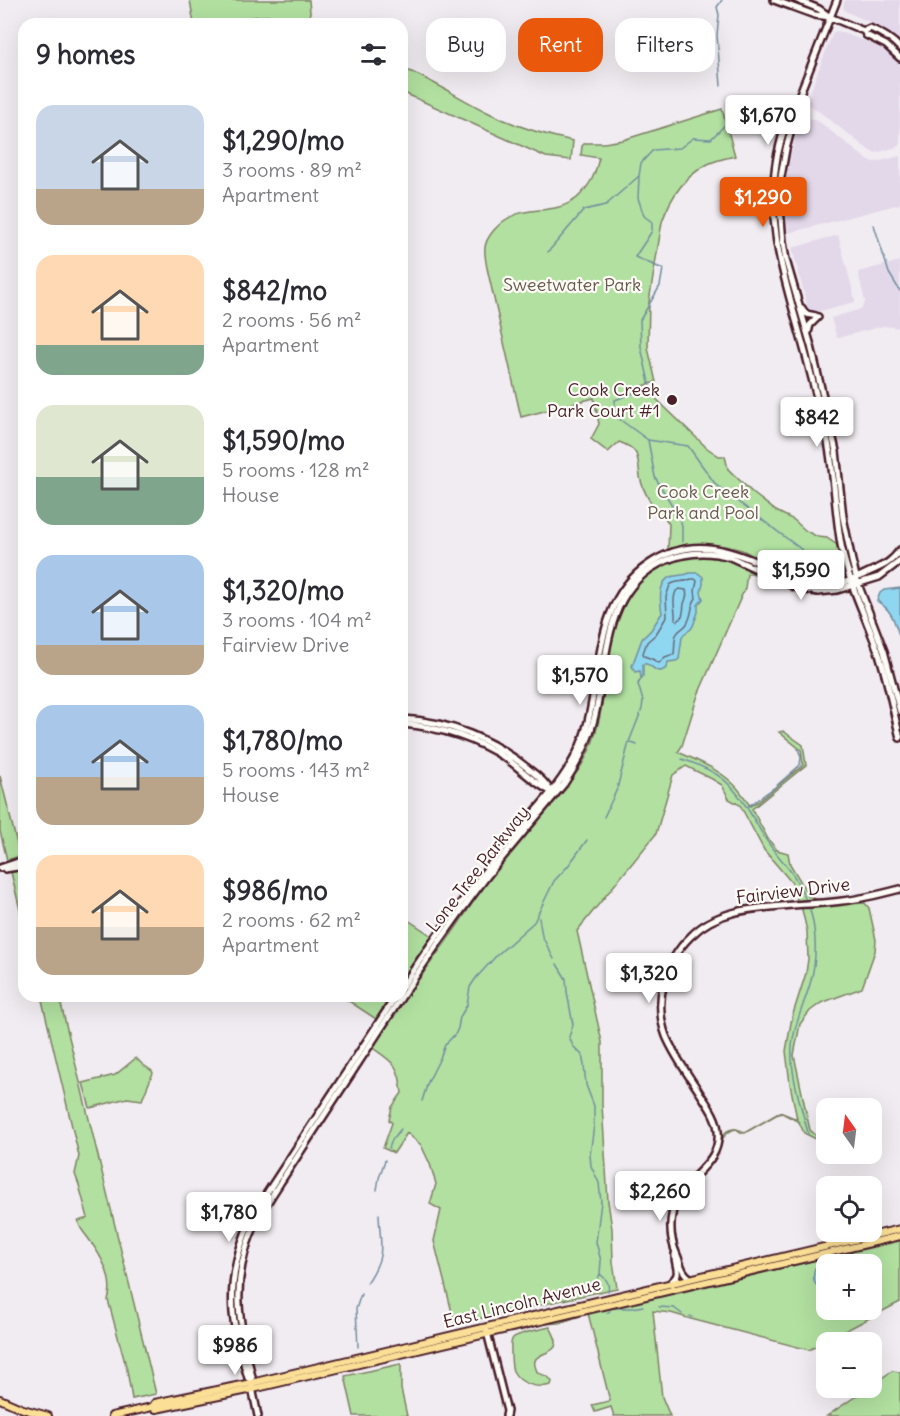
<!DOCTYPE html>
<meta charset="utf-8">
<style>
body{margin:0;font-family:Delius,sans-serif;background:#f2f2f3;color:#2b2b33;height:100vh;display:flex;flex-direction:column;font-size:22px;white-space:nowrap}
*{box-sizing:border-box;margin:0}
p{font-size:20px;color:#7c7c81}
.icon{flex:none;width:33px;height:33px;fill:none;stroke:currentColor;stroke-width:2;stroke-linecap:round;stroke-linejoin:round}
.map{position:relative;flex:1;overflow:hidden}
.panel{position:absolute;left:18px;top:18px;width:390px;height:984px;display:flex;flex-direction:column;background:#fff;border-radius:18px;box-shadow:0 6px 24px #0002}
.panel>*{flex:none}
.banner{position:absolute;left:426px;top:18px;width:384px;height:54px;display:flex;gap:12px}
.needle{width:39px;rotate:346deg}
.controls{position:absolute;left:816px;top:1098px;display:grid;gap:12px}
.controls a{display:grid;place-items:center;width:66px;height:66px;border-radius:12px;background:#fff;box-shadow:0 6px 24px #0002;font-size:30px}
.price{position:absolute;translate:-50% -51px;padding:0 14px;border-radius:6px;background:#fff;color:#222;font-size:20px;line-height:39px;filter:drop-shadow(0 2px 3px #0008)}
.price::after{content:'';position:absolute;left:50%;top:36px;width:18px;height:14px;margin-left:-9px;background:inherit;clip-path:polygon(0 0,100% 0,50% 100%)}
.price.on{background:#ea580c;color:#fff}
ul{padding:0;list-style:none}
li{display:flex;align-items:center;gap:18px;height:150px;padding:0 18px}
li span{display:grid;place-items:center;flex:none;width:168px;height:120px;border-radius:18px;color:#555}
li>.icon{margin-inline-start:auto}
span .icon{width:72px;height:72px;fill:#fffc;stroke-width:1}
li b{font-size:26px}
h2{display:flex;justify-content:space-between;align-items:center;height:72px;padding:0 18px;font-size:26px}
.tag{padding:0 21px;border-radius:18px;background:#fff;box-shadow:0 6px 24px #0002;font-size:21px;line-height:54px}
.tag.on{background:#ea580c;color:#fff}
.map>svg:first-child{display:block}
</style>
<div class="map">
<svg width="900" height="1416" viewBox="0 0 900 1416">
<rect width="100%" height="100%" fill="#f1ecf1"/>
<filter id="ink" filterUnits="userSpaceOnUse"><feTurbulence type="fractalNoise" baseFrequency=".0167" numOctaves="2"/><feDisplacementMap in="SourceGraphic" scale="12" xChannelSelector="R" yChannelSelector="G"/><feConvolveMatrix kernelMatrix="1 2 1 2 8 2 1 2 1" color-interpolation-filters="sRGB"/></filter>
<g filter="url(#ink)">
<path fill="#e3d8ea" d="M845,0H900V41L880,27L845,11L843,7Z
M838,31L873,44L887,52L900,64V146L876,153L870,151L821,113L806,103L833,32Z
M802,116L818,121L869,161L876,162L900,156V204L788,233L786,214V184L789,162L794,142Z
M838,235L855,299V302L812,313L808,309L792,248Z
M900,261V328L883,326L837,338L831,318L858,310L862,308L865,302L858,272Z"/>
<path fill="#b1e0a0" stroke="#7e8066" stroke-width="1.5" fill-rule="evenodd" d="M190,0H309L311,24C300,21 290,17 279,16C251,14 222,24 194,24Z
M402,68C433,80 460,99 489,113C515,126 545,135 573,141L571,160L546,157L402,92Z
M722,109L735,156C727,158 717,160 708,164C685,176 670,198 662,222L649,302L648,348L656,382L643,386L707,448L719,456H725L728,469L754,494L776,511L794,520L806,531L818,537L827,538L837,545L843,578L848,592L815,594L792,591L782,585L766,581L752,574H747L745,588L698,695L682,746L678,752C700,762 724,771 739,790C743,795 747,801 750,806L759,801L803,765L801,750L779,732L783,731L803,745L806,765L752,809L768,839L777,850L788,853L790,864L801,882L808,896L816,899L802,900L804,906L865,903L869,908L876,940L875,951L862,988L821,1003L810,1011L800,1024L794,1055L806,1112L810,1130L826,1144L804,1133L799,1122L782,1113L776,1115L745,1133H742L736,1129C719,1133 721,1149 713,1162C705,1174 692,1182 685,1193C680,1200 676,1206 675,1214C671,1234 685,1268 692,1287L688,1289L900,1241V1302L809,1350L691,1319L671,1313L653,1311L662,1397L670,1416H614L611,1407L595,1412L592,1405L610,1401L588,1313L560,1323L543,1324L520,1331L495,1335L493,1338L508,1403L509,1416L491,1338L494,1333L520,1330L542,1323L565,1320L588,1312L689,1287C680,1259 662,1220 683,1194C691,1183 703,1174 711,1162C718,1152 718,1131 733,1129C737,1128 741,1131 746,1132L780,1112L797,1119L790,1084L786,1051L792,1017L806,973L808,959L807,931L800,901H796L798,895L792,883L764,850L740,805L729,799L722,785L712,779L686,766L673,775L656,834L577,931L602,1042V1105L608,1201L612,1229L613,1262L617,1288L455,1324L434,1241L441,1210L430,1204L436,1184L430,1164L421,1145L407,1133L394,1153L383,1148L392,1123L389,1120L392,1107L402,1093C399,1064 394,1063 371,1047C398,1009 425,970 453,932C466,913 478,894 492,876C511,851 533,827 553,803C564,789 577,775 585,759C614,706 597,637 634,590C663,552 707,549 749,567L748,571L776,582L804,591L845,589L841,577L842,573L840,567L841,574L839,578C805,590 771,564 742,550C717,542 693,543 668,550L669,524L662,514L659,515C651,504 644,493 641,481C638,472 640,459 635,452C631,447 625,444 619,442L608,452L591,439L599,424L594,398L521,417L487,268C484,251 482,244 494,230C520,200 548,218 574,200C577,199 579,196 581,194C592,182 595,174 599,158L581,155L582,146L585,143H604L623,140ZM826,1264H872V1310H826Z
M0,776L20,856L7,860L0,831Z
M24,870V927L11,872Z
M402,916L432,936L402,980Z
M41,996H59L156,1394L132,1399L127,1370L108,1300C115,1279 100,1254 88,1238C83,1231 80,1229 78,1221L88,1218L79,1185L75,1174L79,1156Z
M341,996H391L376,1019Z
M136,1058L142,1064L152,1071L153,1073L142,1100L127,1098L90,1108L83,1083L115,1075Z
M550,1327C552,1331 555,1336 556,1341C558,1358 524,1349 538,1373C543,1375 550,1376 552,1382L551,1385C537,1389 520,1384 513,1371C511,1365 511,1358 511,1352C511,1348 510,1341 513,1338C517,1333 543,1329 550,1327Z
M401,1364V1389L407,1416H354L345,1376Z
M892,1371L900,1372V1416H827L868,1388H872V1385Z"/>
<path fill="#8fd7f0" stroke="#738da1" stroke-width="1.5" d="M690,573H698L703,577V584L701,592L703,599L698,605V612L693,626L691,629L684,634L682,637L679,659L676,661L668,662L667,668L661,671C653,672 651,662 643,664V676L638,684L641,678L640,671L635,672L632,666L642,639L651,630L662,613C660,602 658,583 670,577C677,575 683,576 690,573Z
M900,588V638C894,621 893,611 877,601L880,593L884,590Z
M860,1258L865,1259L867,1264H826V1290C813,1288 812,1278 815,1268L831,1262Z"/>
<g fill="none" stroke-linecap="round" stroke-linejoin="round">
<path stroke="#66697a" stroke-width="1.5" d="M691,579H695L697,581L695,591L696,598C690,606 693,616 686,625C683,629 679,629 676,635C674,641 675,648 674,654L665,657L659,663L652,659L644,656L643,653L647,642L656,634L667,616L666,597L670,585C676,580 684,583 691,579Z
M679,589L686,590C688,596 686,597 684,604C683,611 684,616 678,621L675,619C676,607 671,603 676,591Z"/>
<path stroke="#738da1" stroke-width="1.5" d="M721,86L717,35L719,15L717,7L722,0
M730,120L711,139L693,138L680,148L653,150L641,163L639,176L638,198L644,216L652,222V231L635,257L663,269L660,286L640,320L641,347L650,387L615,400V416L648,440L688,446L716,485L814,559L833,564
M874,225L889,273L900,291
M548,252L584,210L606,205L639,176
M648,440L655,477L662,489L680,518L682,526V542
M744,566L765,577L766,579
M629,742L637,745
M682,759C720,772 732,782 752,816C758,825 762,835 769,844C783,863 796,874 805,898
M747,807L775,787L800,765L801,757L798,749
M604,817L617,789L629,742L642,709L643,701L638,684L639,682
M539,918L542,936L554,959
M557,964L566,979L567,992L573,1025L569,1037L573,1046L582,1055L584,1065L586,1085L594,1106V1125L590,1155L591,1166L599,1183L601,1202L596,1242L601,1261L600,1274L598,1278
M350,1000H362L367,996
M422,1101L428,1082L440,1058L445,1045L456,1033L458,1028L460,1017L467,1005L470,987L476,978L497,955L534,922L554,881L568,866L587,840
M808,1133C801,1105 790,1075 792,1046C794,1024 804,1005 810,984C817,961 817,933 810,910
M389,1148L392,1140L401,1129
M377,1190L379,1178L385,1160
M831,1258V1262
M600,1274C606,1279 610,1283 608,1291
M367,1283C387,1253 380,1247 379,1214
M587,1291L590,1287L597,1282
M659,1307L674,1308L682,1314
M612,1308H632L643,1306
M607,1313L610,1311
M690,1316L692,1317
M358,1347L356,1309L361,1294"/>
<defs>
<path id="secondary" d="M774,0L815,15L830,17L864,31L866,35L886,45L900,58
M797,0L819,9L830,17
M837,0L795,106C785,121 781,140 777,157C765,227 785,279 803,345C812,377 820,410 828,442C835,478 835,515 842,550C850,587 867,619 879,654C888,681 893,710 900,738
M864,31L870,28C882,33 891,38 900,48
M795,106V116L786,149L781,177L780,208L783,242L786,260L811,346L836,451L843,517L852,561L858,584L884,651L900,711
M802,308C807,318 811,313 818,317
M808,333L810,325L818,317
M402,719C449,721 494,740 530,770C538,776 545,782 550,790
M402,724C439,727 475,738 507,759C522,770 535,784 552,792
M0,868L24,860
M5,869L24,866
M402,987C433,940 466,894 501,851C528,817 563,786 580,746C605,686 588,605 649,564C692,535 730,549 773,569C788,577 803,585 820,586C836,587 853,580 867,573C882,566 890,564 900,550
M690,1278C681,1272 681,1264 677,1255C667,1233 669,1205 685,1187C700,1169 721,1157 718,1131C717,1116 706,1103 698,1090C687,1073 674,1055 666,1036C653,1001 665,961 691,936C717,909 757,908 793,905C809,904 826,903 842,901C862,899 881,894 900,889
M671,1282C683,1273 674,1267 675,1254
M486,1328L507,1411L506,1416
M250,1378L252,1377C242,1331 232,1299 245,1252C252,1225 267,1203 282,1180C297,1157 312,1134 327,1111C379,1032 430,950 488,875C513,844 539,814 564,784C577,765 587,745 593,723C610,664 599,589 667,560C687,552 709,551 730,557L800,589L818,592L837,590L879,577L900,561
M258,1416L250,1378H248C242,1357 235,1335 233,1313C230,1275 240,1238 259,1205L396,996"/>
<path id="primary" d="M0,1399L23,1409L48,1416
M152,1407L155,1403L251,1383L900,1229
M112,1416L152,1407L156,1409L253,1389L900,1236"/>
</defs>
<use href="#secondary" stroke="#4a1f2b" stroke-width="10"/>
<use href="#primary" stroke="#4a1f2b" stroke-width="10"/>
<use href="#secondary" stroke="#fdfcf7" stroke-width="5"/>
<use href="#primary" stroke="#fbdf96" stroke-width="6"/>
</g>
</g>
<circle fill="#4a1f2b" stroke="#fdfcf7" stroke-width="2" cx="672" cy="400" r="6"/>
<g text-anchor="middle" stroke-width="4.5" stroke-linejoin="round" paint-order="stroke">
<g font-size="18" fill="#69594e" stroke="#fdfcf7">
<text x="572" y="291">Sweetwater Park</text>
<text x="703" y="498">Cook Creek<tspan x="703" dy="21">Park and Pool</tspan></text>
</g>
<g font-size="18" fill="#4a1f2b" stroke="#fdfcf7" text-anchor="end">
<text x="660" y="396">Cook Creek<tspan x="660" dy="21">Park Court #1</tspan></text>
</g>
<g font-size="18" fill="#4a1f2b" stroke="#fdfcf7">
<text transform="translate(478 869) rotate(-52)" y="6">Lone Tree Parkway</text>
<text transform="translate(793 891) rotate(-7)" y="6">Fairview Drive</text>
<text transform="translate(522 1303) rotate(-14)" y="6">East Lincoln Avenue</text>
</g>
</g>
</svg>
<div class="controls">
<a><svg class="needle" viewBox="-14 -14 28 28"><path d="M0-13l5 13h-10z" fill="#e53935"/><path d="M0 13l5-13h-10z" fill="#7c7c81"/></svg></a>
<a><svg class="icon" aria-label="locate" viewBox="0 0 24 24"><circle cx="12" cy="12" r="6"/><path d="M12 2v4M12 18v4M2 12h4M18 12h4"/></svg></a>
<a>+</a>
<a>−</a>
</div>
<b class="price" style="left:768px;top:146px">$1,670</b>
<b class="price on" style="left:763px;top:228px">$1,290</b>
<b class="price" style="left:817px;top:448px">$842</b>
<b class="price" style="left:801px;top:601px">$1,590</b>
<b class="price" style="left:580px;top:706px">$1,570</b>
<b class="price" style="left:649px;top:1004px">$1,320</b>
<b class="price" style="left:660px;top:1222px">$2,260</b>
<b class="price" style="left:229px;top:1243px">$1,780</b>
<b class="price" style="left:235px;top:1376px">$986</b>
<div class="banner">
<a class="tag">Buy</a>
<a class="tag on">Rent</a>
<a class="tag">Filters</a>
</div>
<section class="panel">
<h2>9 homes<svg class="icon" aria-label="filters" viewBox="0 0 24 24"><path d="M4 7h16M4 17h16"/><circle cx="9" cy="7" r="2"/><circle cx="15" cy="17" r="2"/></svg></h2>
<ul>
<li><span style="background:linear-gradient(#c9d6e8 70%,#b9a48a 0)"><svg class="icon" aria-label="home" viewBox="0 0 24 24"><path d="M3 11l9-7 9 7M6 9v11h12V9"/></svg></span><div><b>$1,290/mo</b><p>3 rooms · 89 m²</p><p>Apartment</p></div></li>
<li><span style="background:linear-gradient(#ffd9b3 75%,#7fa58c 0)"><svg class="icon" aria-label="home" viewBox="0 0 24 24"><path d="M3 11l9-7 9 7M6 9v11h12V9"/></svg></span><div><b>$842/mo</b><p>2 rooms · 56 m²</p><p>Apartment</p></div></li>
<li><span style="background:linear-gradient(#dfe7d0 60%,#7fa58c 0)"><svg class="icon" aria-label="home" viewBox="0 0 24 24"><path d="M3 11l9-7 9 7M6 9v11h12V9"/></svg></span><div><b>$1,590/mo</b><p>5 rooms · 128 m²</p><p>House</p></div></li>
<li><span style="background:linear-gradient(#a9c7e8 75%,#b9a48a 0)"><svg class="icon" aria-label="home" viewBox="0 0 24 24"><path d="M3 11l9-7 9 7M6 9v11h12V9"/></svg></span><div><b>$1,320/mo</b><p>3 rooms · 104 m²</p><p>Fairview Drive</p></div></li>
<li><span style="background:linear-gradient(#a9c7e8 60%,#b9a48a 0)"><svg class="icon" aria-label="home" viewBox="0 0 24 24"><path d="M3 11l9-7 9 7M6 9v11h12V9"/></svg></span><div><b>$1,780/mo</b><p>5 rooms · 143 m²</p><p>House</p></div></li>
<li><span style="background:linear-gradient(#ffd9b3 60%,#b9a48a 0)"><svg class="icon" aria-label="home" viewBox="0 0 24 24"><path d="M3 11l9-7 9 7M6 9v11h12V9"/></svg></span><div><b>$986/mo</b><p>2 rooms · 62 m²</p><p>Apartment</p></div></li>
</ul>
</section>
</div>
